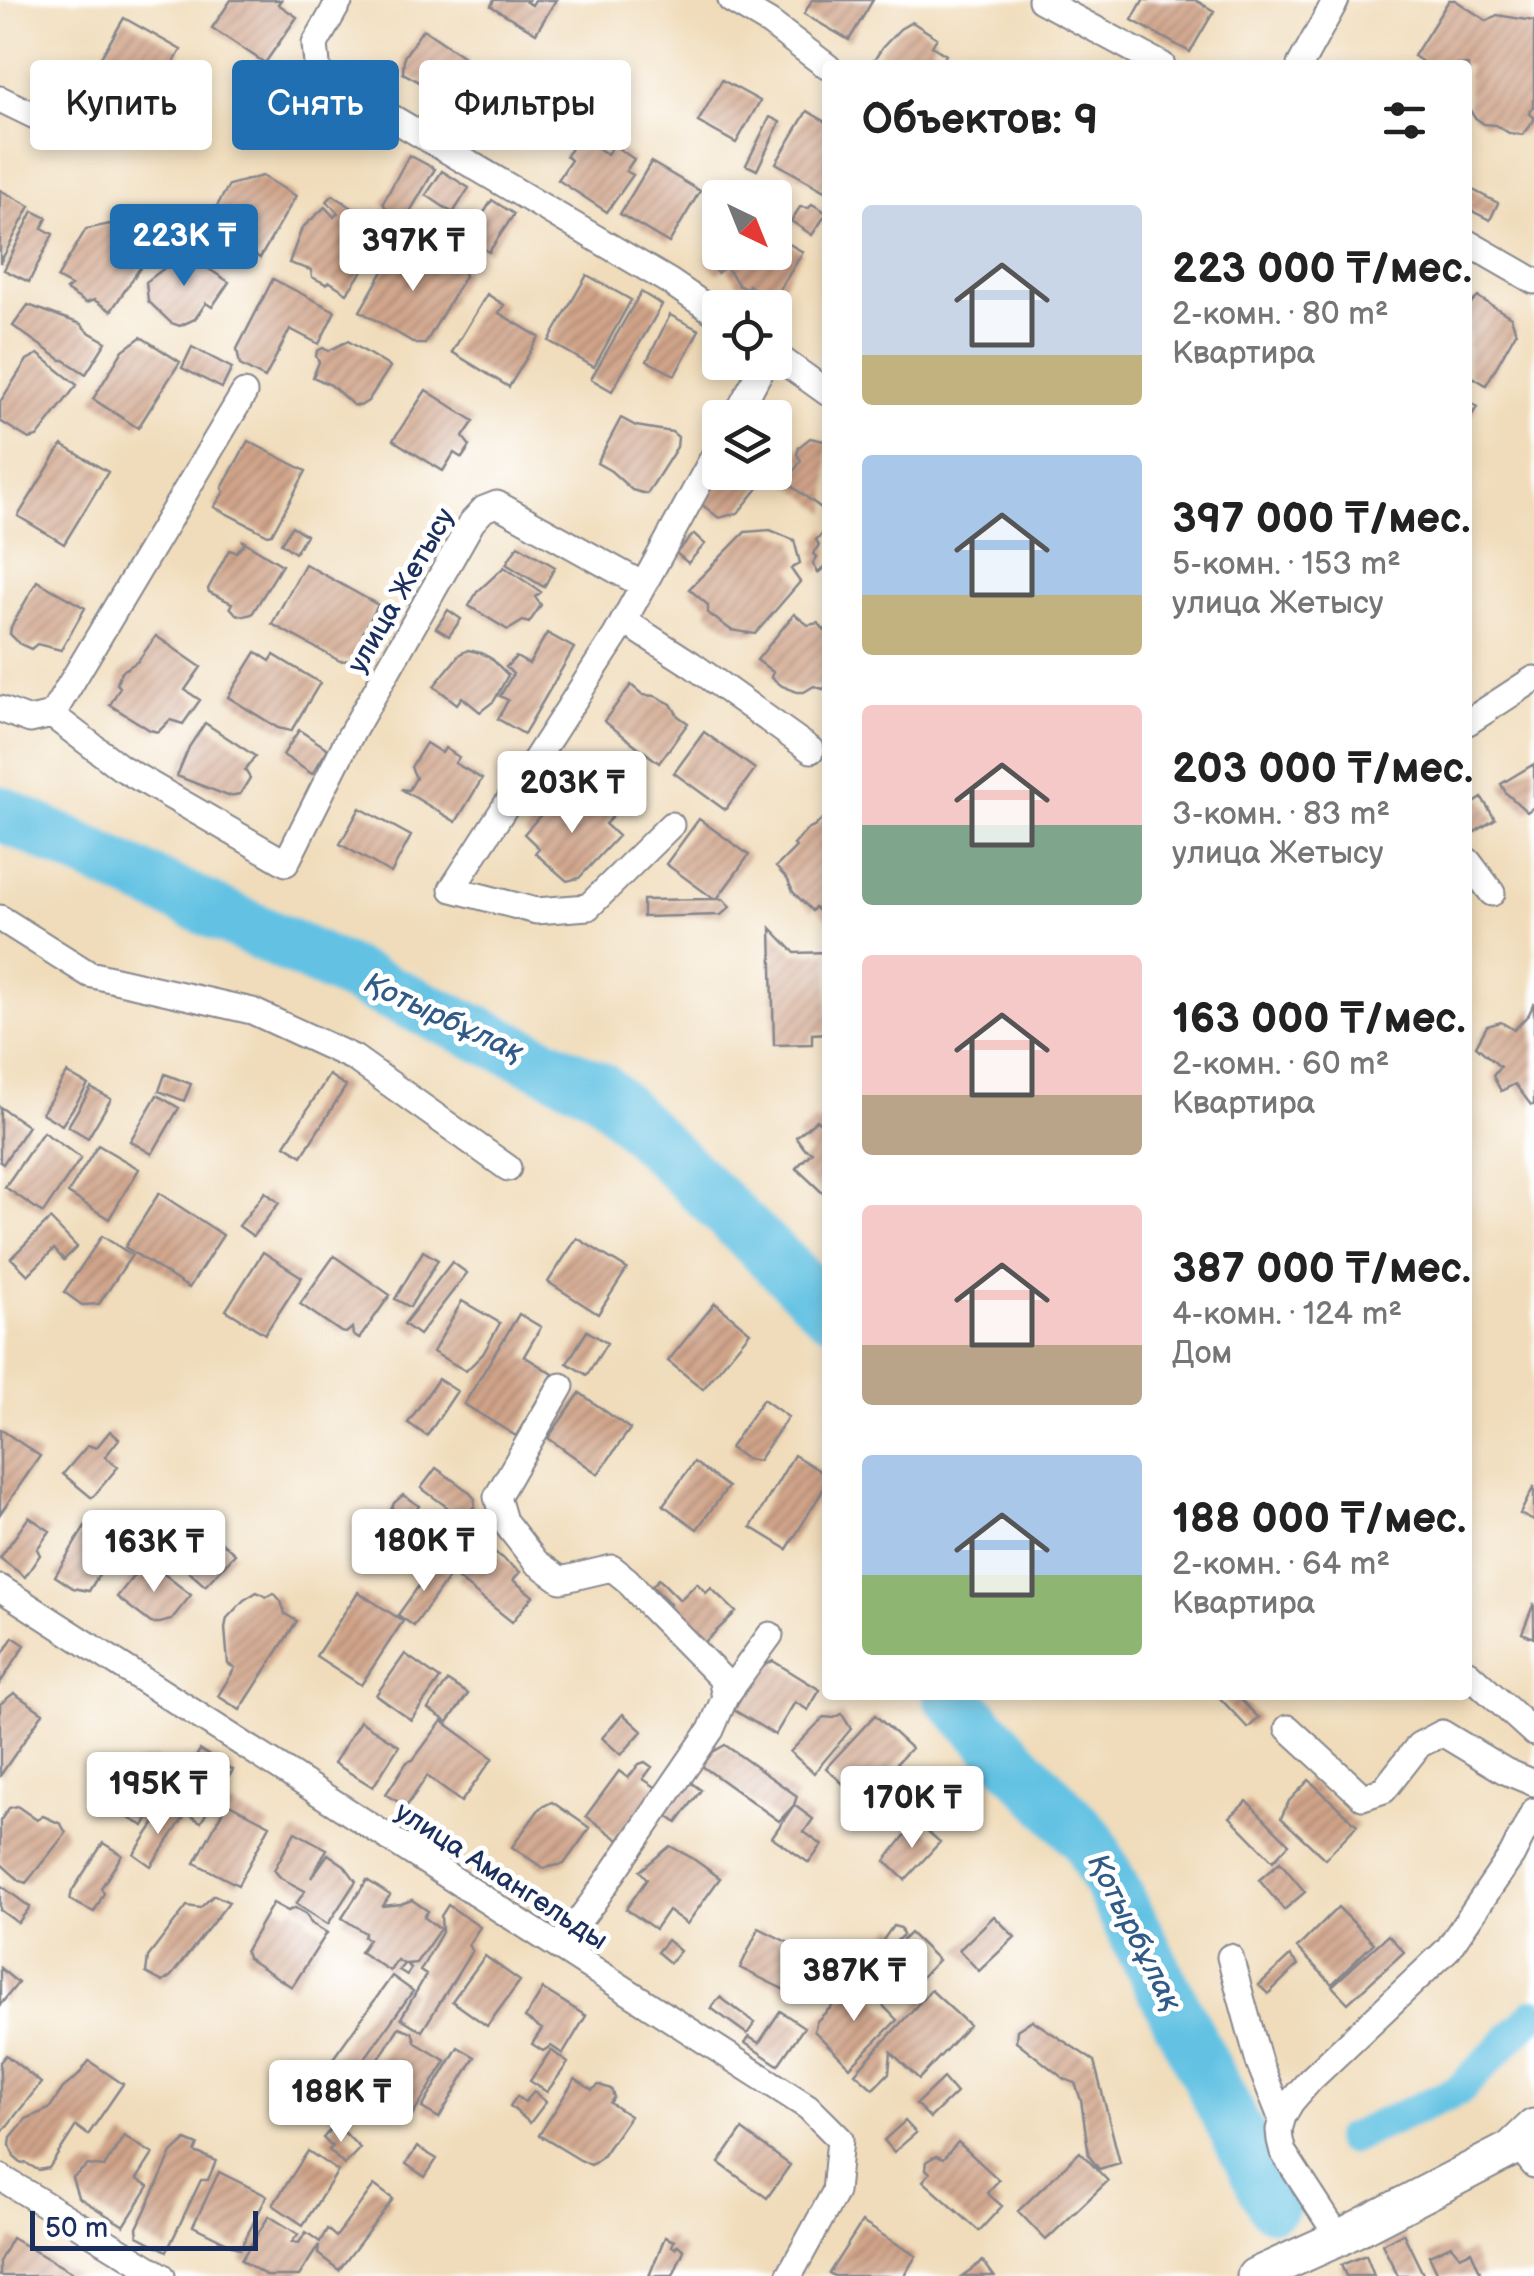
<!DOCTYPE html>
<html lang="ru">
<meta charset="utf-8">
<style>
body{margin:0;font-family:"Balsamiq Sans",sans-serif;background:#f2f2f2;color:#222;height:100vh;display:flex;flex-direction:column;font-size:38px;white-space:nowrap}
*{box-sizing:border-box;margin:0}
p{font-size:32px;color:#767676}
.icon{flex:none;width:55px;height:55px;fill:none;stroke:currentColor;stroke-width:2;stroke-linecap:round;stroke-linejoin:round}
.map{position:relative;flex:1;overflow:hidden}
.drawer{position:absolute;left:822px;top:60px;width:650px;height:1640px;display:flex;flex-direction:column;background:#fff;border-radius:10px;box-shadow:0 5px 15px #0003}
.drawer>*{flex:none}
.guide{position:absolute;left:30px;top:60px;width:642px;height:90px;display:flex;gap:20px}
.needle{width:65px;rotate:137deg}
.fabs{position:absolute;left:702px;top:180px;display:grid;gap:20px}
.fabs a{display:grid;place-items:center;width:90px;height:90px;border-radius:10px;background:#fff;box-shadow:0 5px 15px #0003;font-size:50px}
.scale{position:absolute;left:30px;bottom:25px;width:228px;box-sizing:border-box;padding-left:10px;border:5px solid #1b2f5e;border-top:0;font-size:28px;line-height:35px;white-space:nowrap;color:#1b2f5e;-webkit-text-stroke:8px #fff;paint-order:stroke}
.price{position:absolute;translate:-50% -85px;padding:0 22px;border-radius:10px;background:#fff;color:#222;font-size:32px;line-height:65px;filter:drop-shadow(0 2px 5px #0008)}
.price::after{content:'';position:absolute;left:50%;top:60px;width:30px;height:22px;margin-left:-15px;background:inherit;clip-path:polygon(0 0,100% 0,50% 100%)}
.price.on{background:#1f6fb2;color:#fff}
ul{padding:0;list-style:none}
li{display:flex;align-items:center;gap:30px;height:250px;padding:0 40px}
li span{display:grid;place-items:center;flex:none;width:280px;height:200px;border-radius:10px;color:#555}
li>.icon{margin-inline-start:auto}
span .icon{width:120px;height:120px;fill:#fffc;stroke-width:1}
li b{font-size:42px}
h2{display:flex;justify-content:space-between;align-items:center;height:120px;padding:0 40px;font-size:42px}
.tag{padding:0 35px;border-radius:10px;background:#fff;box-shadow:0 5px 15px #0003;font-size:35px;line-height:90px}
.tag.on{background:#1f6fb2;color:#fff}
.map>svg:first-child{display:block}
</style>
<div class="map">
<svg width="1534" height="2276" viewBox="0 0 1534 2276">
<defs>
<pattern id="building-hatch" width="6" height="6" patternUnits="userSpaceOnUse" patternTransform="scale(2.5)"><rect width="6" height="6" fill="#d1a489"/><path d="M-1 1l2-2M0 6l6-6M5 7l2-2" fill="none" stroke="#a98673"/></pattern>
</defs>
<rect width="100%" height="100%" fill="#fff"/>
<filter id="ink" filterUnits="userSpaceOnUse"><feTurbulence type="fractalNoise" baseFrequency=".01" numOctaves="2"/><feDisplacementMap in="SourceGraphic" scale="20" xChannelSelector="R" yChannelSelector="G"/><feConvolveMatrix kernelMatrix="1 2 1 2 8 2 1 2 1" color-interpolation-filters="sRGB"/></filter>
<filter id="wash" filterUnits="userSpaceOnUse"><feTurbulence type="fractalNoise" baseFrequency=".0048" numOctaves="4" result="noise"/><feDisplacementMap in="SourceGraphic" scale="40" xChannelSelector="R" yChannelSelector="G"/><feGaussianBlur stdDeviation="2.25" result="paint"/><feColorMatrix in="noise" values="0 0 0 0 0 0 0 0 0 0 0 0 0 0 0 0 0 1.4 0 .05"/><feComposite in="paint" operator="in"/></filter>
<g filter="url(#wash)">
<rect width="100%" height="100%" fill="#f0dcba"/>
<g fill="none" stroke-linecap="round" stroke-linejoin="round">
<path stroke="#64c2e3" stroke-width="32" d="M1349,2139L1459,2090L1534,2014"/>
<path stroke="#64c2e3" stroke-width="55" d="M0,813L601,1090L828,1310
M950,1695L1088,1840L1273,2203"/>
</g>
<g id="blocks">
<path fill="url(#building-hatch)" d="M231,0H281L278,4L297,17L265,63L212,28Z
M494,0H528L526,2L532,5L535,0H556L536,33L491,6Z
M812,0H873L849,40L804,14Z
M1143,0H1195L1214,11L1190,52L1132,20Z
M1449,0H1455L1487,21L1497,15L1534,21V107L1529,113L1534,117V120L1522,135L1509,133L1496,125L1484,124L1474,117L1468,107V65H1427L1414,56Z
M124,18L181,50L149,106L121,102L108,93L90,76Z
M912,22L937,38L932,46L946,55L940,65H871L882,48L900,29Z
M423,29L470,61L462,72L468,76L460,88L447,97L403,73L404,57Z
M722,80L760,101L736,143L698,122Z
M807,111L828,123V193L776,163Z
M770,117L780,122L757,170L746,165Z
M579,136L607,154L613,145L634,159L626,171L633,175L607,212L558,180L571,160L566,156Z
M409,155L435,169L404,222L389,213L383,203Z
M651,162L700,191L669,243L620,214Z
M442,171L469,188L453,213L426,195Z
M262,176L296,196L260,258L205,227L229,185Z
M1469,188L1498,203L1490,220L1468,209Z
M0,190L30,206L0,263Z
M333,195L389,233L347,293L330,282L326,284L312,277L311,270L289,263L302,228L325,207L334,217L338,213L327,201Z
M492,200L514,214L489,252L473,242L478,234L473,230Z
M812,204L827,213L812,235L791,221L800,207L809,208Z
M33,211L47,218L42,228L53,234L29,282L4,270Z
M110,224L132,238L128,243L148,256L111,311L94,300L86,303L66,290L71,286L57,278L86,229Z
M720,235V252H775V236L803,252L777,294L763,291L758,292L749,285L748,288L739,286L731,273L725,267L717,273L708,263L706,258Z
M401,240L427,255L423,262L437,270L455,260L462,266L465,276L425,344H416L360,311Z
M188,250L200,253L198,262L229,282L212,307L206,303L195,319L180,326L171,323L148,301L146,282Z
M587,275L631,300L594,367L549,341Z
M273,279L335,311L319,344L290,329L265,378L240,365L237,349Z
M641,292L662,305L612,391L591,379Z
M487,294L504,305L499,313L539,337L509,387L452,352Z
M1478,297L1511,317L1516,332L1486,385L1468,374V306Z
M28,305L81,324L87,331L106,342L86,374L64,360H61L13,326Z
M670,315L699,330L675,375L647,361Z
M141,337L180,362L138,428L93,399L123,350Z
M348,341L390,367L368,401L360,406L353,405L331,385L313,377L319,362L316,356L317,351L323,348L328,351Z
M192,347L232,368L222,388L182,368Z
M38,354L77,385L37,437L29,439L0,421V402L27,360Z
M426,390L474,421L463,437L470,446L462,458L454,453L443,471L393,440Z
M1468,400L1477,407L1468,421Z
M621,418L636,426L672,432L678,437L677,447L647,494L632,490L611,471L597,463Z
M810,438L828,442V513L786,482L801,461L797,454L799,447Z
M248,441L306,471L272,534L268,535L214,507L224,492L222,488Z
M62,445L108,472L64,544L18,516Z
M724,472H762L767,477L738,513L719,518L700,503Z
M292,526L306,535L295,553L281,543Z
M828,527V564L818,573L813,563L817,557L813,554L819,545L816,540Z
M770,530L794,540L800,563L791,569L800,582L755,634L731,630L708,613V605L689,589L745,532Z
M694,534L705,544L688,563L676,553Z
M243,541L282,565L252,614L244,616L236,614L230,607L232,603L209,592L208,589L229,550L236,552L244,545Z
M518,545L555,567L544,587L506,564Z
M305,564L378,605L363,633L364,646L351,660L340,661L272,624Z
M504,567L541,592L535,597L541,605L529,623L523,621L508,630L469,606L477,592Z
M37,581L85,608L61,650L37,644L31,649L20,644L10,634L11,627Z
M448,610L461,619L449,636L436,628Z
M794,614L808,625L818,623L828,633V685L823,689L814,686L804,692H797L782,686L771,677L773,672L757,660Z
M547,633L574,648L524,734L498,719L508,700L500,696L513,674L506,667L516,657L529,664Z
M156,636L201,667L185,690L200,700L183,724L170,720L158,732L150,730L110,705L120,687L117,684L121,672L138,661Z
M468,650L481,653L492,659L508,675L494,701L480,712L462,697L457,704L434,686L460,654Z
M256,652L270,661L274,655L320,683L291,731L278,728L228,697Z
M631,685L643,695L655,696L671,704L678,716L688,723L659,763L604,721Z
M205,723L255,756L245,770L250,778L240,794L228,796L177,776L189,747Z
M299,730L328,749L312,774L283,755Z
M704,732L755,769L725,810L674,773Z
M426,743L442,753L445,748L459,757L455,763L482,779L456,822L401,789L409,790L416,778L411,767Z
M1534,764V807L1527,812L1506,793L1501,784Z
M579,794L598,803L612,817L605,824L618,836L579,878L567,881L535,853L539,848L524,834L553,801L567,806Z
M1482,798L1495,819L1475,832L1468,820V807Z
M360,808L411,836L391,873L340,844Z
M828,814V920L815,907L812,911L793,892L788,880L776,867L796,847L794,845L807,830L814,827Z
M699,819L749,855L717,899H723L730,907L721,915L643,917V900L714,899L666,864Z
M771,928L795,953L828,952V1033L812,1034V1044L774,1045Z
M1534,1003V1105H1531L1515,1084L1501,1091L1493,1076L1500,1067L1476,1046L1487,1026L1501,1022L1514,1030L1529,1014Z
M67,1073L88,1085L62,1125L42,1113Z
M165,1074L191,1084L184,1101L159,1091Z
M329,1075L346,1086L302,1156L285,1145Z
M91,1088L111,1099L88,1138L68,1126Z
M157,1095L179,1108L152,1154L130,1141Z
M0,1107L28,1126L3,1164L0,1162Z
M816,1120L828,1127V1198L796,1168L812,1152L804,1148L796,1137Z
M43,1132L81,1158L43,1213L5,1187Z
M98,1145L139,1169L109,1219L68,1193Z
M265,1192L279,1203L253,1236L239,1226Z
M159,1193L223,1235L189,1288L125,1247Z
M50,1219L77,1247L64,1260L54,1249L28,1275L11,1258Z
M102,1236L132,1255L99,1304L82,1305L64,1292Z
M577,1238L627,1269L598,1314L548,1282Z
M423,1251L438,1260L410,1307L395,1299Z
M263,1252L302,1277L265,1334L226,1310Z
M334,1256L390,1295L359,1339L353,1335L352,1328L346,1333L341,1332L300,1304Z
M452,1262L467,1273L419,1335L404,1324Z
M462,1301L500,1323L483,1354L466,1371L433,1352Z
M715,1303L750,1332L703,1389L668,1361Z
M519,1314L541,1327L524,1356L553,1374L516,1436L464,1404Z
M587,1331L607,1343L587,1375L567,1363Z
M438,1379L457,1391L427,1436L408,1423Z
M580,1393L630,1429L598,1474L548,1438Z
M763,1399L788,1417L758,1461L746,1459L730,1448Z
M0,1429L40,1456L0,1514Z
M110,1431L119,1439L105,1457L118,1467L92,1498L63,1474L88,1445L96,1448Z
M794,1455L828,1476V1482L787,1549L751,1527Z
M694,1462L728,1487L697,1529L663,1505Z
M436,1468L468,1491L475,1499L474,1507L464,1517L458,1515L421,1488Z
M1534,1486V1521L1520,1514Z
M403,1495L419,1506L400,1531L390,1523L394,1518L391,1510L394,1503Z
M29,1517L50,1531L37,1549L40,1555L25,1577L0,1558Z
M85,1526L117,1545L89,1591L73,1588L55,1576Z
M216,1537L235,1554L205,1586L186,1569Z
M485,1545L520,1572L513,1580L533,1596L512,1622L458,1579Z
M146,1560L191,1595L171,1620L160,1623H151L117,1597Z
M435,1563L451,1574L414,1626L398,1615Z
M659,1579L680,1600L697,1583L706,1593L711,1588L736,1612L703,1644L669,1609L670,1604L652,1586Z
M257,1592L267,1597L274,1593L281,1601L285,1614L297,1621L240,1710L218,1696L235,1668L228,1664L225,1628L227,1618L244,1600Z
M358,1592L403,1621L361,1685L316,1656Z
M1534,1603V1638L1522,1633Z
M13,1637L25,1645L0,1683V1658Z
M405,1654L440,1679L411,1720L376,1695Z
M773,1661L820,1690L808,1710L795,1702L775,1735L734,1710L759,1669Z
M448,1681L468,1694L448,1722L428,1709Z
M14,1693L43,1713L0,1776V1704Z
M1217,1695H1236L1259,1718L1248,1728Z
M623,1714L642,1731L621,1755L602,1738Z
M842,1714L851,1729L814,1773L790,1752L824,1717L834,1718Z
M875,1715L911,1748L867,1795H855L826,1768Z
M360,1721L399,1746L373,1787L334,1763Z
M442,1721L493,1758L461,1802L427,1776L406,1807L386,1794L407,1762L413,1760Z
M725,1745L797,1796L794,1805L779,1821L702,1766L713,1752Z
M200,1750L233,1770L201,1822L168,1803Z
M155,1757L172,1774L144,1826L111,1809L135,1763Z
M645,1762L652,1767L643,1779L657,1788L619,1840L586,1816L619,1771L628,1778L639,1764Z
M686,1779L701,1790L677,1823L662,1812Z
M1309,1780L1357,1825L1325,1859L1281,1818L1289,1801Z
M1247,1801L1289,1844L1273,1861L1230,1817Z
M552,1802L590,1828L564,1864L543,1868L512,1847L540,1808Z
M227,1803L270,1825L238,1885L195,1863Z
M794,1805L813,1819L804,1832L822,1845L809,1863L772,1837Z
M17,1806L37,1820L43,1816L61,1824L66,1833L26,1883L20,1881L0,1863V1821L9,1808Z
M165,1808L183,1819L151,1866L134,1854Z
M916,1821L940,1842L905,1880L885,1861Z
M295,1832L327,1849L311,1878L328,1854L344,1865L356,1881L328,1924L296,1904L305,1891L281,1878L274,1870Z
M103,1843L122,1855L101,1888L104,1893L94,1912L70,1900L72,1891Z
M670,1846L692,1858L720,1878L687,1924L668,1910L655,1929L626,1909L647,1879L640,1871Z
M1280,1862L1305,1892L1284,1910L1259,1880Z
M367,1880L390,1895L383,1906L401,1904L412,1900L428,1911L424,1917L440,1929L416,1963L406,1964L411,1968L407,1975L399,1970L404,1964L397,1960L390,1971L360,1952L369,1939L364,1937L365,1933L342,1918Z
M0,1885L30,1907L18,1923L0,1910Z
M214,1895L229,1902L171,1976L163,1982L146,1973L148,1957L187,1906L200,1908Z
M273,1903L288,1911L295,1908L306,1914L311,1923L327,1933L292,1987L247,1958L245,1952Z
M448,1905L480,1927L468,1945L472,1951L422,2031L401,2018L426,1975L420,1971L442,1932L441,1916Z
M1338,1907L1374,1943L1332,1984L1297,1948Z
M994,1916L1015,1937L979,1971L959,1950Z
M893,1926L901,1928L903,1935L891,1946L895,1948L910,1933L938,1960L915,1984L880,1950L883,1940Z
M759,1928L805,1951L799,1964L804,1968L798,1980L792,1979L787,1991L740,1968Z
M1388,1935L1404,1952L1348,2003L1332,1986Z
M667,1940L680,1951L670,1963L657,1952Z
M485,1956L520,1981L487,2026L452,2001Z
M1290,1956L1298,1965L1268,1994L1259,1985Z
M0,1968L18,1983L0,2005Z
M392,1976L413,1991L335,2100L314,2085Z
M858,1980L897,2020L850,2067L814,2031L817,2021Z
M543,1989L586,2016L563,2054L551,2046L543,2051L532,2044L542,2029L525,2018Z
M931,1990L969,2025L919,2079L891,2052L889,2073L873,2089L855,2073Z
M720,1997L755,2023L747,2034L711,2008Z
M780,2011L804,2027L778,2065L745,2043L749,2037L759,2043Z
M1032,2020L1094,2061L1120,2163L1099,2169L1089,2156L1081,2100L1075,2083L1064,2079L1016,2041L1017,2030Z
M399,2027L412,2032L416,2043L446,2061L412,2116L362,2086Z
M458,2047L475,2057L439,2118L422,2108Z
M551,2050L568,2063L547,2092L530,2081Z
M6,2055L41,2083L0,2135V2062Z
M89,2061L123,2084L88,2135L76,2126L49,2168L38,2170L26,2163L22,2164L14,2157L10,2145L11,2137L26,2119L49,2109L63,2088L78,2076Z
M943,2078L956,2093L930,2118L916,2104Z
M575,2079L592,2090L599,2085L611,2089L614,2097L610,2103L630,2116L601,2158L591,2165L580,2160L539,2135Z
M534,2092L546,2102L530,2123L510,2106L517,2096L525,2102Z
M905,2121L916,2133L894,2152L884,2140Z
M336,2124L360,2148L344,2165L329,2150L332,2147L323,2138Z
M742,2130L790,2165L767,2198L719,2163Z
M124,2136L153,2154L137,2179L149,2186L124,2226L78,2197L72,2178L88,2165L104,2167Z
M186,2140L198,2145L195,2152L216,2161L208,2180H201L167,2251L138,2236L137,2228L172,2153Z
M958,2142L999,2180L987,2193L1002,2206L979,2231L923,2181L930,2173L926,2169L927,2161L936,2156L943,2159Z
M417,2147L437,2159L425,2177L406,2164Z
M308,2151L338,2171L303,2225L273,2205Z
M1080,2152L1108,2181L1046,2240L1018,2211Z
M219,2172L267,2196L240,2249L193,2226Z
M374,2185L393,2199L339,2270L318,2254L319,2245L299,2276H267L241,2260L269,2216L298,2234L292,2242L299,2243L306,2232L320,2242L327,2229L336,2237Z
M862,2222L916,2256L904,2276H834L829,2273Z
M1403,2233L1423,2274L1419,2276H1398L1382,2244Z
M665,2237L674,2241L672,2246L675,2248L678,2245L684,2250L673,2276H649Z
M12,2238L78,2276H0V2260Z
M1451,2245L1460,2256L1471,2251L1482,2276H1439L1429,2255Z
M1366,2255L1374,2276H1346L1341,2265Z
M983,2261L994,2276H962Z"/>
</g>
</g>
<g filter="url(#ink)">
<use href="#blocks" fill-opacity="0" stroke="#86868c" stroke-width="2.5"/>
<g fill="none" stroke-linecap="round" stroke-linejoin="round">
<defs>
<path id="street" d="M340,0L315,44L318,74L670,282L720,316
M731,0L770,23L828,67
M1041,0L1162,65
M1300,65L1336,0
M0,99L68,132L88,129
M1468,243L1534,281
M775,355L828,393
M735,418L765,362
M624,621L691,664L811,750
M0,709L30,720L52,715L244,393
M52,715L120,767L286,863L346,743L472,522L484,509L497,504L643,585
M1468,722L1534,679
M671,825L588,907L536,911L452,889L616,635L720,445
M1468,861L1492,893
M0,918L89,974L252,1011L354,1058L508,1168
M0,1588L808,2107L840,2139L835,2192L789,2276
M1468,1673L1534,1733
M725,1697L770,1635
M1288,1728L1363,1797L1384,1790L1419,1745L1442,1733L1505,1771L1534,1783
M559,1947L593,1902L711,1730L725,1697L721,1678L649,1605L627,1580L612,1568L561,1580L536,1562L504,1521L497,1497L561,1386
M1230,1957L1259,2062L1282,2120
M1517,2144L1534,2165
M0,2177L162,2276
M1339,2238L1283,2152L1280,2140L1279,2130L1283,2116L1291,2102L1310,2080L1448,1949L1512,1855L1534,1811"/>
<path id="secondary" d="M1255,2276L1339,2238L1511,2149L1534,2127"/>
</defs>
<use href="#street" stroke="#86868c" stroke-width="29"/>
<use href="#secondary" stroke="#86868c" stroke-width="39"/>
<use href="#street" stroke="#fff" stroke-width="25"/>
<use href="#secondary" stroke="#fff" stroke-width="35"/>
</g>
</g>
<g text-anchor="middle" stroke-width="10" stroke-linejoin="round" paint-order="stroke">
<g font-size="28" fill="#1b2f5e" stroke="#fff">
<text transform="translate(400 590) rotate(-60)" y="10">улица Жетысу</text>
<text transform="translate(502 1875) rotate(33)" y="10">улица Амангельды</text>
</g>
<g font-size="30" font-style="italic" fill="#315b86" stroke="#fff">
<text transform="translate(444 1017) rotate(25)" y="10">Қотырбұлақ</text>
<text transform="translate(1135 1932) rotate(63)" y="10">Қотырбұлақ</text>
</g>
</g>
</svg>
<div class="fabs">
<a><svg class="needle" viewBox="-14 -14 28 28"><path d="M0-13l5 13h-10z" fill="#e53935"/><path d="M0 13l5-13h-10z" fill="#767676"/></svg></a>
<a><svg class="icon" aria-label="locate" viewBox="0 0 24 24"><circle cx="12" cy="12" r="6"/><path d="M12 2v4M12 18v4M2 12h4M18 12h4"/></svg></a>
<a><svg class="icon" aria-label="layers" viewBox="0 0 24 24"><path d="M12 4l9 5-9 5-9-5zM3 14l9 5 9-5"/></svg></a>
</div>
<div class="scale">50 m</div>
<b class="price on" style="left:184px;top:289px">223K ₸</b>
<b class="price" style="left:413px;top:294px">397K ₸</b>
<b class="price" style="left:572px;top:836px">203K ₸</b>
<b class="price" style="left:424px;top:1594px">180K ₸</b>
<b class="price" style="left:154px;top:1595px">163K ₸</b>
<b class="price" style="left:158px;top:1837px">195K ₸</b>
<b class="price" style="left:912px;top:1851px">170K ₸</b>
<b class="price" style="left:854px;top:2024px">387K ₸</b>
<b class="price" style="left:341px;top:2145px">188K ₸</b>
<div class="guide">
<a class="tag">Купить</a>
<a class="tag on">Снять</a>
<a class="tag">Фильтры</a>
</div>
<section class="drawer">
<h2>Объектов: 9<svg class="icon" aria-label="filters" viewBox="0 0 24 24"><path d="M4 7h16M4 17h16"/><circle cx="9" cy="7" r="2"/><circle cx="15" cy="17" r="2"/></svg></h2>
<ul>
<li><span style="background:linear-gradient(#c9d6e8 75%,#c2b280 0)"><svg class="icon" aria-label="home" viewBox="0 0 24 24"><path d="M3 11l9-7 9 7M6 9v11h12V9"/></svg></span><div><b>223 000 ₸/мес.</b><p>2-комн. · 80 m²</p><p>Квартира</p></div></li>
<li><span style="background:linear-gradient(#a9c7e8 70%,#c2b280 0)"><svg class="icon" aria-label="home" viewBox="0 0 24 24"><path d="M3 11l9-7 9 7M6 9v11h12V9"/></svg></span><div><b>397 000 ₸/мес.</b><p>5-комн. · 153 m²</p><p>улица Жетысу</p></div></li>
<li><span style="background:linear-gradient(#f6c9c9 60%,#7fa58c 0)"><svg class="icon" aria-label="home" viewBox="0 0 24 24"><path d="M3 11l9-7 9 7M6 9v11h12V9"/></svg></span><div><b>203 000 ₸/мес.</b><p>3-комн. · 83 m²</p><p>улица Жетысу</p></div></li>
<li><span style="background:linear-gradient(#f6c9c9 70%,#b9a48a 0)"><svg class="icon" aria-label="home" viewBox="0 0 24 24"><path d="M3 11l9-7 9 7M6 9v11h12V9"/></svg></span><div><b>163 000 ₸/мес.</b><p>2-комн. · 60 m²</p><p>Квартира</p></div></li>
<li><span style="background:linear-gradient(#f6c9c9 70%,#b9a48a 0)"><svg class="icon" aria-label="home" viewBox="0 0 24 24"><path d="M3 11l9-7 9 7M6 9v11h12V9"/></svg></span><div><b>387 000 ₸/мес.</b><p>4-комн. · 124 m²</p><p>Дом</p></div></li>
<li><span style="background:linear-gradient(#a9c7e8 60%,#8fb573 0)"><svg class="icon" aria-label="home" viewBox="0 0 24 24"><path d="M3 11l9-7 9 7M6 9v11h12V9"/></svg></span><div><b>188 000 ₸/мес.</b><p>2-комн. · 64 m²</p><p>Квартира</p></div></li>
</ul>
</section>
</div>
